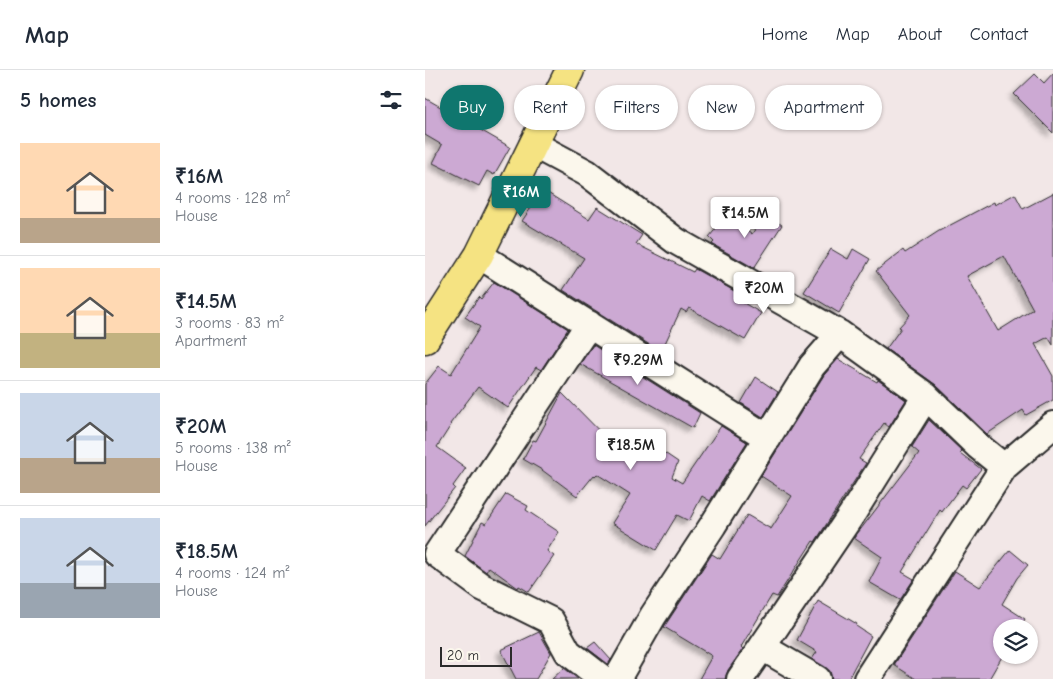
<!DOCTYPE html>
<meta charset="utf-8">
<style>
body{margin:0;font-family:"Comic Neue",sans-serif;background:#f2f2f3;color:#1f2937;height:100vh;display:flex;flex-direction:column;font-size:19px;white-space:nowrap}
*{box-sizing:border-box;margin:0}
p{font-size:16px;color:#747a83}
.icon{flex:none;width:28px;height:28px;fill:none;stroke:currentColor;stroke-width:2;stroke-linecap:round;stroke-linejoin:round}
.map{position:relative;flex:1;overflow:hidden}
.drawer{display:flex;flex-direction:column;background:#fff;width:425px}
.drawer>*{flex:none}
.hud{position:absolute;left:15px;top:15px;width:475px;height:45px;display:flex;gap:10px}
.tools{position:absolute;left:568px;top:549px;display:grid;gap:10px}
.tools a{display:grid;place-items:center;width:45px;height:45px;border-radius:50%;background:#fff;box-shadow:0 1px 4px #0004;font-size:25px}
.scale{position:absolute;left:15px;bottom:12px;width:72px;box-sizing:border-box;padding-left:5px;border:2px solid #2b2b2b;border-top:0;font-size:14px;line-height:18px;white-space:nowrap;color:#2b2b2b;-webkit-text-stroke:4px #fbf7ec;paint-order:stroke}
.price{position:absolute;translate:-50% -42px;padding:0 11px;border-radius:5px;background:#fff;color:#222;font-size:16px;line-height:32px;filter:drop-shadow(0 1px 2px #0008)}
.price::after{content:'';position:absolute;left:50%;top:30px;width:15px;height:11px;margin-left:-8px;background:inherit;clip-path:polygon(0 0,100% 0,50% 100%)}
.price.active{background:#0f766e;color:#fff}
ul{padding:0;list-style:none}
li{display:flex;align-items:center;gap:15px;height:125px;padding:0 20px}
li+li{border-top:1px solid #e0e1e3}
li span{display:grid;place-items:center;flex:none;width:140px;height:100px;border-radius:0px;color:#555}
li>.icon{margin-inline-start:auto}
span .icon{width:60px;height:60px;fill:#fffc;stroke-width:1}
li b{font-size:21px}
h2{display:flex;justify-content:space-between;align-items:center;height:60px;padding:0 20px;font-size:21px}
.tag{padding:0 18px;border-radius:22px;background:#fff;box-shadow:0 1px 4px #0004;font-size:18px;line-height:45px}
.tag.active{background:#0f766e;color:#fff}
header{display:flex;align-items:center;gap:30px;box-sizing:border-box;height:70px;padding:0 25px;background:#fff;border-bottom:1px solid #e0e1e3}
header strong{font-size:24px}
nav{display:flex;gap:28px;margin-inline-start:auto;font-size:18px}
main{display:flex;flex:1;min-height:0}
.map>svg:first-child{display:block}
</style>
<header>
<strong>Map</strong>
<nav><a>Home</a><a>Map</a><a>About</a><a>Contact</a></nav>
</header>
<main>
<section class="drawer">
<h2>5 homes<svg class="icon" aria-label="filters" viewBox="0 0 24 24"><path d="M4 7h16M4 17h16"/><circle cx="9" cy="7" r="2"/><circle cx="15" cy="17" r="2"/></svg></h2>
<ul>
<li><span style="background:linear-gradient(#ffd9b3 75%,#b9a48a 0)"><svg class="icon" aria-label="home" viewBox="0 0 24 24"><path d="M3 11l9-7 9 7M6 9v11h12V9"/></svg></span><div><b>₹16M</b><p>4 rooms · 128 m²</p><p>House</p></div></li>
<li><span style="background:linear-gradient(#ffd9b3 65%,#c2b280 0)"><svg class="icon" aria-label="home" viewBox="0 0 24 24"><path d="M3 11l9-7 9 7M6 9v11h12V9"/></svg></span><div><b>₹14.5M</b><p>3 rooms · 83 m²</p><p>Apartment</p></div></li>
<li><span style="background:linear-gradient(#c9d6e8 65%,#b9a48a 0)"><svg class="icon" aria-label="home" viewBox="0 0 24 24"><path d="M3 11l9-7 9 7M6 9v11h12V9"/></svg></span><div><b>₹20M</b><p>5 rooms · 138 m²</p><p>House</p></div></li>
<li><span style="background:linear-gradient(#c9d6e8 65%,#9aa5b1 0)"><svg class="icon" aria-label="home" viewBox="0 0 24 24"><path d="M3 11l9-7 9 7M6 9v11h12V9"/></svg></span><div><b>₹18.5M</b><p>4 rooms · 124 m²</p><p>House</p></div></li>
</ul>
</section>
<div class="map">
<svg width="628" height="609" viewBox="0 0 628 609">
<defs>
<filter id="shadow"><feDropShadow dx="-4.5" dy="4.5" stdDeviation="2.5" flood-color="#0004"/></filter>
</defs>
<rect width="100%" height="100%" fill="#f2e7e7"/>
<filter id="ink" filterUnits="userSpaceOnUse"><feTurbulence type="fractalNoise" baseFrequency=".02" numOctaves="2"/><feDisplacementMap in="SourceGraphic" scale="10" xChannelSelector="R" yChannelSelector="G"/><feConvolveMatrix kernelMatrix="1 2 1 2 8 2 1 2 1" color-interpolation-filters="sRGB"/></filter>
<g filter="url(#ink)">
<path fill="#cca9d3" stroke="#2b2b2b" fill-rule="evenodd" filter="url(#shadow)" d="M628,3V63L589,24L610,4L619,13Z
M0,28L85,77L69,105L62,101L54,116L8,93L17,75L0,65Z
M118,120L164,149L172,137L217,165L211,174L268,202L270,199L313,223L310,228L336,243L320,270L264,238L261,242L256,239L236,282L138,220L159,188L97,151Z
M628,123V275L623,267L610,274L628,306V330L601,345L598,340L562,364L511,315L461,279L476,258L474,257L485,245L451,201L478,180L480,183L514,161L569,132L570,135L590,124L598,139ZM579,186L608,239L573,261L542,206Z
M303,144L327,164L340,144L357,155L329,198L287,174L289,172L284,167Z
M406,179L423,189L428,179L445,189L414,243L379,222Z
M69,212L143,259L116,300L111,297L83,338L53,317L25,354L26,355L12,377L41,398L28,416L30,418L0,456V314L14,296L26,304L55,257L40,247L54,227L56,229Z
M168,275L275,343L268,358L155,294Z
M413,289L452,312L453,310L481,330L464,357L459,353L434,389L441,393L390,472L388,471L352,527L347,525L316,577L318,579L303,600L300,609H274L287,586L239,557L287,484L295,489L322,445L346,459L367,426L336,406L399,305Z
M331,307L353,322L338,347L316,333Z
M137,323L200,387L213,365L253,392L247,407L257,413L296,356L322,372L285,431L277,426L264,451L252,445L231,480L187,453L205,425L172,404L170,406L169,405L152,426L117,400L98,389L108,370L111,371Z
M504,350L537,381L535,383L556,399L541,418L537,415L517,442L515,440L477,502L489,509L475,530L444,512L457,487L429,468L494,383L487,377Z
M81,424L103,436L101,440L134,462L122,481L129,486L104,522L94,516L93,518L64,497L61,502L40,486L57,452L61,454Z
M585,480L603,495L592,508L577,534L600,549L595,558H576V585H578L564,609H491L469,595L530,501L555,517Z
M393,531L432,554L431,556L446,566L423,609H407L405,601L387,589L392,582L372,570Z
M114,562L126,583L111,609H91L76,580Z
M170,572L186,590L183,594L162,578Z
M139,598L153,609H127Z"/>
<g fill="none" stroke-linecap="round" stroke-linejoin="round">
<defs>
<path id="minor" d="M108,74L162,103L251,171L415,264L501,326L553,376L579,397
M54,185L343,368
M164,254L12,484L57,517L126,551L143,582L178,609
M337,577L427,444L501,326
M192,609L228,546L288,455L387,296L415,264
M315,609L337,577L392,609
M442,609L579,397L628,355"/>
<path id="major" d="M0,269L54,185L145,0"/>
</defs>
<use href="#minor" stroke="#2b2b2b" stroke-width="30"/>
<use href="#major" stroke="#2b2b2b" stroke-width="31"/>
<use href="#minor" stroke="#fbf7ec" stroke-width="26"/>
<use href="#major" stroke="#f5e382" stroke-width="28"/>
</g>
</g>
</svg>
<div class="tools">
<a><svg class="icon" aria-label="layers" viewBox="0 0 24 24"><path d="M12 4l9 5-9 5-9-5zM3 14l9 5 9-5"/></svg></a>
</div>
<div class="scale">20 m</div>
<b class="price active" style="left:96px;top:148px">₹16M</b>
<b class="price" style="left:320px;top:169px">₹14.5M</b>
<b class="price" style="left:339px;top:244px">₹20M</b>
<b class="price" style="left:213px;top:316px">₹9.29M</b>
<b class="price" style="left:206px;top:401px">₹18.5M</b>
<div class="hud">
<a class="tag active">Buy</a>
<a class="tag">Rent</a>
<a class="tag">Filters</a>
<a class="tag">New</a>
<a class="tag">Apartment</a>
</div>
</div>
</main>
